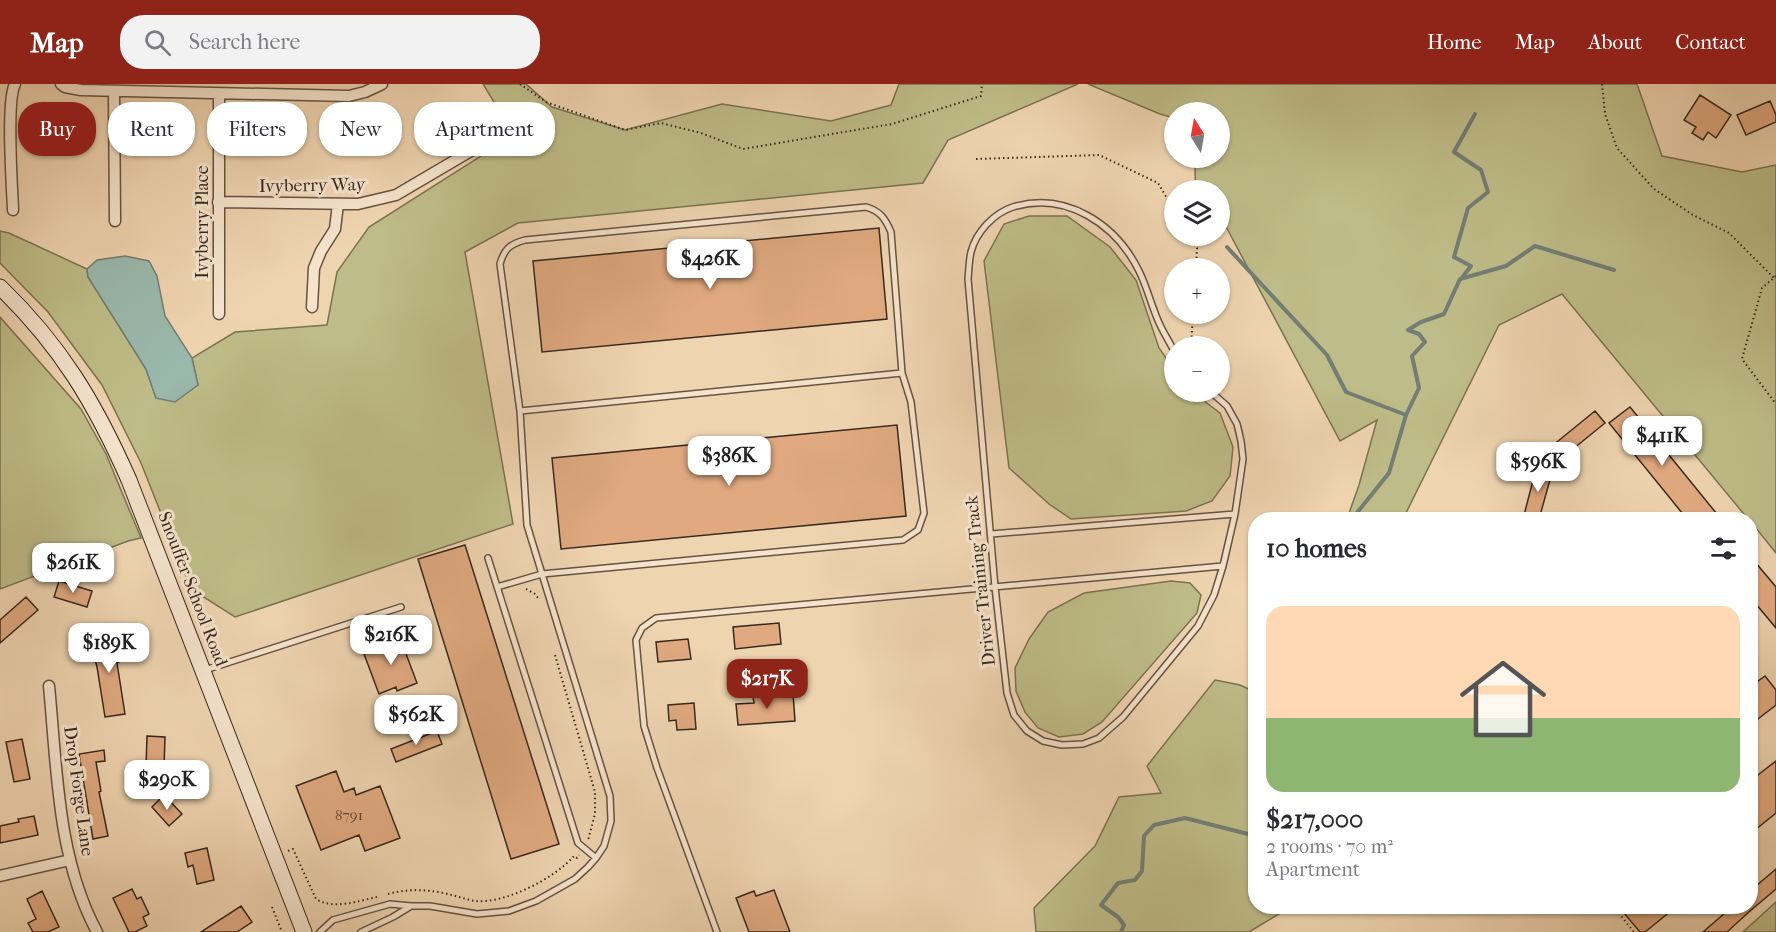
<!DOCTYPE html>
<meta charset="utf-8">
<style>
body{margin:0;font-family:"IM FELL French Canon",serif;background:#f2f2f3;color:#2b2b33;height:100vh;display:flex;flex-direction:column;font-size:22px;white-space:nowrap}
*{box-sizing:border-box;margin:0}
p{font-size:20px;color:#7c7c81}
.icon{flex:none;width:33px;height:33px;fill:none;stroke:currentColor;stroke-width:2;stroke-linecap:round;stroke-linejoin:round}
.map{position:relative;flex:1;overflow:hidden}
.side{position:absolute;left:1248px;top:428px;width:510px;height:402px;display:flex;flex-direction:column;background:#fff;border-radius:24px;box-shadow:0 2px 4px #0004}
.side>*{flex:none}
.guide{position:absolute;left:18px;top:18px;width:570px;height:54px;display:flex;gap:12px}
.needle{width:39px;rotate:349deg}
.tools{position:absolute;left:1164px;top:18px;display:grid;gap:12px}
.tools a{display:grid;place-items:center;width:66px;height:66px;border-radius:50%;background:#fff;box-shadow:0 2px 4px #0004;font-size:30px}
.price{position:absolute;translate:-50% -51px;padding:0 14px;border-radius:12px;background:#fff;color:#222;font-size:20px;line-height:39px;filter:drop-shadow(0 2px 3px #0008)}
.price::after{content:'';position:absolute;left:50%;top:36px;width:18px;height:14px;margin-left:-9px;background:inherit;clip-path:polygon(0 0,100% 0,50% 100%)}
.price.current{background:#8f2418;color:#fff}
ul{padding:0;list-style:none}
li{display:grid;align-content:center;gap:12px;height:318px;padding:0 18px}
li+li{border-top:2px solid #e1e1e2}
li span{display:grid;place-items:center;height:186px;border-radius:18px;color:#555}
li>.icon{margin-inline-start:auto}
span .icon{width:108px;height:108px;fill:#fffc;stroke-width:1}
li b{font-size:26px}
h2{display:flex;justify-content:space-between;align-items:center;height:72px;padding:0 18px;font-size:26px}
.chip{padding:0 21px;border-radius:24px;background:#fff;box-shadow:0 2px 4px #0004;font-size:21px;line-height:54px}
.chip.current{background:#8f2418;color:#fff}
header{display:flex;align-items:center;gap:36px;box-sizing:border-box;height:84px;padding:0 30px;background:#8f2418;color:#fff}
header strong{font-size:28px}
nav{display:flex;gap:33px;margin-inline-start:auto;font-size:21px}
.search{width:420px;height:54px;background:#f2f2f3;display:flex;align-items:center;gap:15px;box-sizing:border-box;padding:0 21px;border-radius:24px;color:#7c7c81;font-size:22px}
.map>svg:first-child{display:block}
</style>
<header>
<strong>Map</strong>
<div class="search"><svg class="icon" aria-label="search" viewBox="0 0 24 24"><circle cx="10" cy="10" r="6"/><path d="M15 15l6 6"/></svg>Search here</div>
<nav><a>Home</a><a>Map</a><a>About</a><a>Contact</a></nav>
</header>
<div class="map">
<svg width="1776" height="848" viewBox="0 0 1776 848">
<rect width="100%" height="100%" fill="#efd4b0"/>
<filter id="stains"><feTurbulence type="fractalNoise" baseFrequency=".00333" numOctaves="4"/><feColorMatrix values="0 0 0 0 .2 0 0 0 0 .09 0 0 0 0 .02 0 0 0 .5 -.17"/></filter>
<radialGradient id="worn" r=".72"><stop offset=".6" stop-color="#630" stop-opacity="0"/><stop offset="1" stop-color="#630" stop-opacity=".3"/></radialGradient>
<path fill="#bebc88" stroke="#7b7254" stroke-width="1.5" d="M483,0H526L552,23L625,46L722,20L831,37L891,21L899,0H1078L948,56L923,99L518,139L465,168L513,440L235,533L191,505L141,379L102,301L48,228L0,179V147L9,149L87,185L88,193L146,285L156,314L198,301L192,274L235,248L327,241L337,188L369,143L514,51Z
M1088,0H1637L1662,72L1742,88L1776,81V469L1751,438L1750,435H1748L1562,210L1499,241L1403,435H1347L1359,401L1377,336L1340,357L1223,137L1220,134V106H1198C1192,94 1198,86 1193,74H1220V28H1174V34L1160,30Z
M1029,132H1067L1110,163L1136,196L1159,264L1174,285V308H1192L1220,329L1233,363L1230,392L1212,417L1186,427L1071,435L1049,420L1009,384L984,177L1004,140Z
M0,233L81,325L106,370L141,454L128,457L0,505Z
M1171,497L1190,499L1201,511L1197,529L1102,638L1083,650L1059,653L1038,644L1025,628L1016,607L1015,584L1029,555L1048,528L1084,509Z
M1215,596L1240,601L1255,608L1256,822H1292L1249,848H1036L1034,824L1095,762L1119,713L1161,709L1147,682Z
M1776,818V848H1743Z"/>
<path fill="#9ab8ac" stroke="#737e74" stroke-width="1.5" d="M125,172L149,177L157,192L165,232L192,274L198,301L175,318L156,314L146,285L88,193L87,185L97,176Z"/>
<g fill="none" stroke-linecap="round" stroke-linejoin="round">
<path stroke="#737e74" stroke-width="4" d="M1227,163L1327,271L1346,308L1406,331
M1461,195L1471,182L1454,173L1468,124L1488,108L1481,86L1454,68L1475,30
M1357,435L1356,430L1389,389L1406,331L1419,304L1412,272L1425,258L1419,250L1408,246L1421,238L1444,230L1460,195L1506,182L1535,162L1614,186
M1121,848L1124,841L1118,833L1101,821L1118,799L1135,796L1142,787L1144,752L1154,741L1185,734L1256,752"/>
</g>
<path fill="#e0a980" stroke="#38281f" stroke-width="1.5" d="M1700,11L1731,31L1716,54L1708,48L1703,56L1692,49L1696,43L1684,36Z
M1770,17L1776,31V38L1746,51L1737,31Z
M879,144L887,235L542,268L533,177Z
M1630,323L1721,435H1687L1609,339Z
M1595,327L1605,339L1557,378L1547,366Z
M897,341L906,432L561,465L552,374Z
M1537,381L1553,385L1539,435H1523Z
M465,461L559,760L511,775L418,475Z
M1750,472L1776,503V544L1750,513Z
M59,497L92,507L87,523L54,513Z
M26,513L38,526L0,559V536Z
M779,539L781,560L735,565L733,543Z
M112,546L119,578L117,579L125,630L105,633L97,583L92,564L97,563L94,550Z
M399,551L417,599L397,607L396,603L379,610L364,570L380,564L378,559Z
M688,555L691,575L658,578L656,558Z
M1765,592L1776,606V621L1750,641V603Z
M793,609L795,637L738,641L736,620L754,619L753,613Z
M694,619L696,645L677,646L676,636L669,637L668,621Z
M437,647L442,660L396,678L391,665Z
M147,652L165,653L164,685L146,684Z
M22,655L30,695L14,698L6,658Z
M104,666L105,677L96,678L101,707L99,708L108,752L93,755L79,670Z
M1776,677V729L1750,750V697Z
M336,687L344,708L354,704L356,711L380,702L400,754L365,767L359,751L321,766L296,702Z
M164,711L182,730L169,742L152,723Z
M34,732L38,751L0,759V742L19,738L18,735Z
M207,764L214,796L197,800L193,781L188,783L185,769Z
M1776,785V805L1750,827L1727,848H1703L1733,822H1750V807Z
M132,805L137,815L141,813L149,830L143,833L147,842L135,848H129L113,814Z
M774,806L790,848H749L736,814L754,807L756,812Z
M42,807L59,843L48,848H33L28,839L36,835L27,815Z
M241,822L252,838L237,848H201Z
M1618,822H1677L1645,848H1640Z"/>
<g fill="none" stroke-linecap="round" stroke-linejoin="round">
<defs>
<path id="service" d="M1174,267C1170,259 1165,251 1161,243C1152,225 1148,205 1139,187C1116,140 1066,107 1013,123C994,129 976,148 971,168C969,176 969,186 968,195L995,503L1007,609L1014,631L1027,647L1043,657L1062,661L1083,660L1099,654L1123,633L1198,542L1214,511L1223,482L1235,430L1243,375L1241,357L1237,340L1227,322L1211,308
M991,450L1235,430
M488,474L578,759L596,774
M497,503L542,490L903,456L918,446L924,429L911,318L902,289L891,148C885,134 880,127 866,123L525,156C510,160 504,165 500,180L520,327
M205,586L401,523
M320,848L333,836L390,820L411,822H430L477,830L509,827L536,817L575,795L588,783L596,774L604,762L611,737L610,712L527,441L520,327L902,289
M361,848L393,833L411,822
M717,848L657,684L644,642L636,556L642,544L656,534L1223,482"/>
<path id="minor" d="M61,0L65,3L81,6L349,12L365,8L382,0
M114,8L115,137
M218,118L358,120L396,111L498,51
M13,126C12,101 6,17 15,0
M312,223L314,184L321,167L335,145L338,120
M219,230V11
M49,602C57,684 57,774 97,848
M0,792L70,776"/>
<path id="secondary" d="M0,203C61,262 95,319 129,396L304,848"/>
</defs>
<use href="#service" stroke="#665343" stroke-width="8"/>
<use href="#minor" stroke="#665343" stroke-width="13"/>
<use href="#secondary" stroke="#38281f" stroke-width="17"/>
<path stroke="#38281f" stroke-width="2" stroke-dasharray="1.5 3" stroke-linecap="butt" d="M520,0L546,18L625,46L661,39L701,49L743,65L892,40L981,12L982,0
M1602,0L1605,30L1617,64L1654,105L1693,131L1729,149L1774,194
M976,75L1099,71L1158,99L1174,126
M1190,152L1197,164L1196,184
M1776,192L1762,204L1742,275L1776,320
M1191,262L1193,230
M526,505L535,510L538,514
M555,571L595,708V730L588,756
M288,767L293,765L316,815C333,826 358,817 377,813
M388,810C406,805 425,805 443,809C454,811 464,815 475,817C505,820 555,794 574,772L577,774L579,771
M1613,822L1634,848
M272,823L282,848"/>
<use href="#service" stroke="#f5e3cc" stroke-width="5"/>
<use href="#minor" stroke="#f5e3cc" stroke-width="10"/>
<use href="#secondary" stroke="#f5e3cc" stroke-width="15"/>
</g>
<g text-anchor="middle" stroke-width="6" stroke-linejoin="round" paint-order="stroke">
<g font-size="15" fill="#624837">
<text x="349" y="736">8791</text>
</g>
<g font-size="18" fill="#38281f" stroke="#f5e3cc">
<text transform="translate(312 101) rotate(-1)" y="6">Ivyberry Way</text>
<text transform="translate(202 138) rotate(-90)" y="6">Ivyberry Place</text>
<text transform="translate(980 497) rotate(-96)" y="6">Driver Training Track</text>
<text transform="translate(193 505) rotate(69)" y="6">Snouffer School Road</text>
<text transform="translate(79 707) rotate(82)" y="6">Drop Forge Lane</text>
</g>
</g>
<rect width="100%" height="100%" filter="url(#stains)"/>
<rect width="100%" height="100%" fill="url(#worn)"/>
</svg>
<div class="tools">
<a><svg class="needle" viewBox="-14 -14 28 28"><path d="M0-13l5 13h-10z" fill="#e53935"/><path d="M0 13l5-13h-10z" fill="#7c7c81"/></svg></a>
<a><svg class="icon" aria-label="layers" viewBox="0 0 24 24"><path d="M12 4l9 5-9 5-9-5zM3 14l9 5 9-5"/></svg></a>
<a>+</a>
<a>−</a>
</div>
<b class="price" style="left:710px;top:206px">$426K</b>
<b class="price" style="left:1662px;top:383px">$411K</b>
<b class="price" style="left:729px;top:403px">$386K</b>
<b class="price" style="left:1538px;top:409px">$596K</b>
<b class="price" style="left:73px;top:510px">$261K</b>
<b class="price" style="left:391px;top:582px">$216K</b>
<b class="price" style="left:109px;top:590px">$189K</b>
<b class="price current" style="left:767px;top:626px">$217K</b>
<b class="price" style="left:416px;top:662px">$562K</b>
<b class="price" style="left:167px;top:727px">$290K</b>
<div class="guide">
<a class="chip current">Buy</a>
<a class="chip">Rent</a>
<a class="chip">Filters</a>
<a class="chip">New</a>
<a class="chip">Apartment</a>
</div>
<section class="side">
<h2>10 homes<svg class="icon" aria-label="filters" viewBox="0 0 24 24"><path d="M4 7h16M4 17h16"/><circle cx="9" cy="7" r="2"/><circle cx="15" cy="17" r="2"/></svg></h2>
<ul>
<li><span style="background:linear-gradient(#ffd9b3 60%,#8fb573 0)"><svg class="icon" aria-label="home" viewBox="0 0 24 24"><path d="M3 11l9-7 9 7M6 9v11h12V9"/></svg></span><div><b>$217,000</b><p>2 rooms · 70 m²</p><p>Apartment</p></div></li>
</ul>
</section>
</div>
